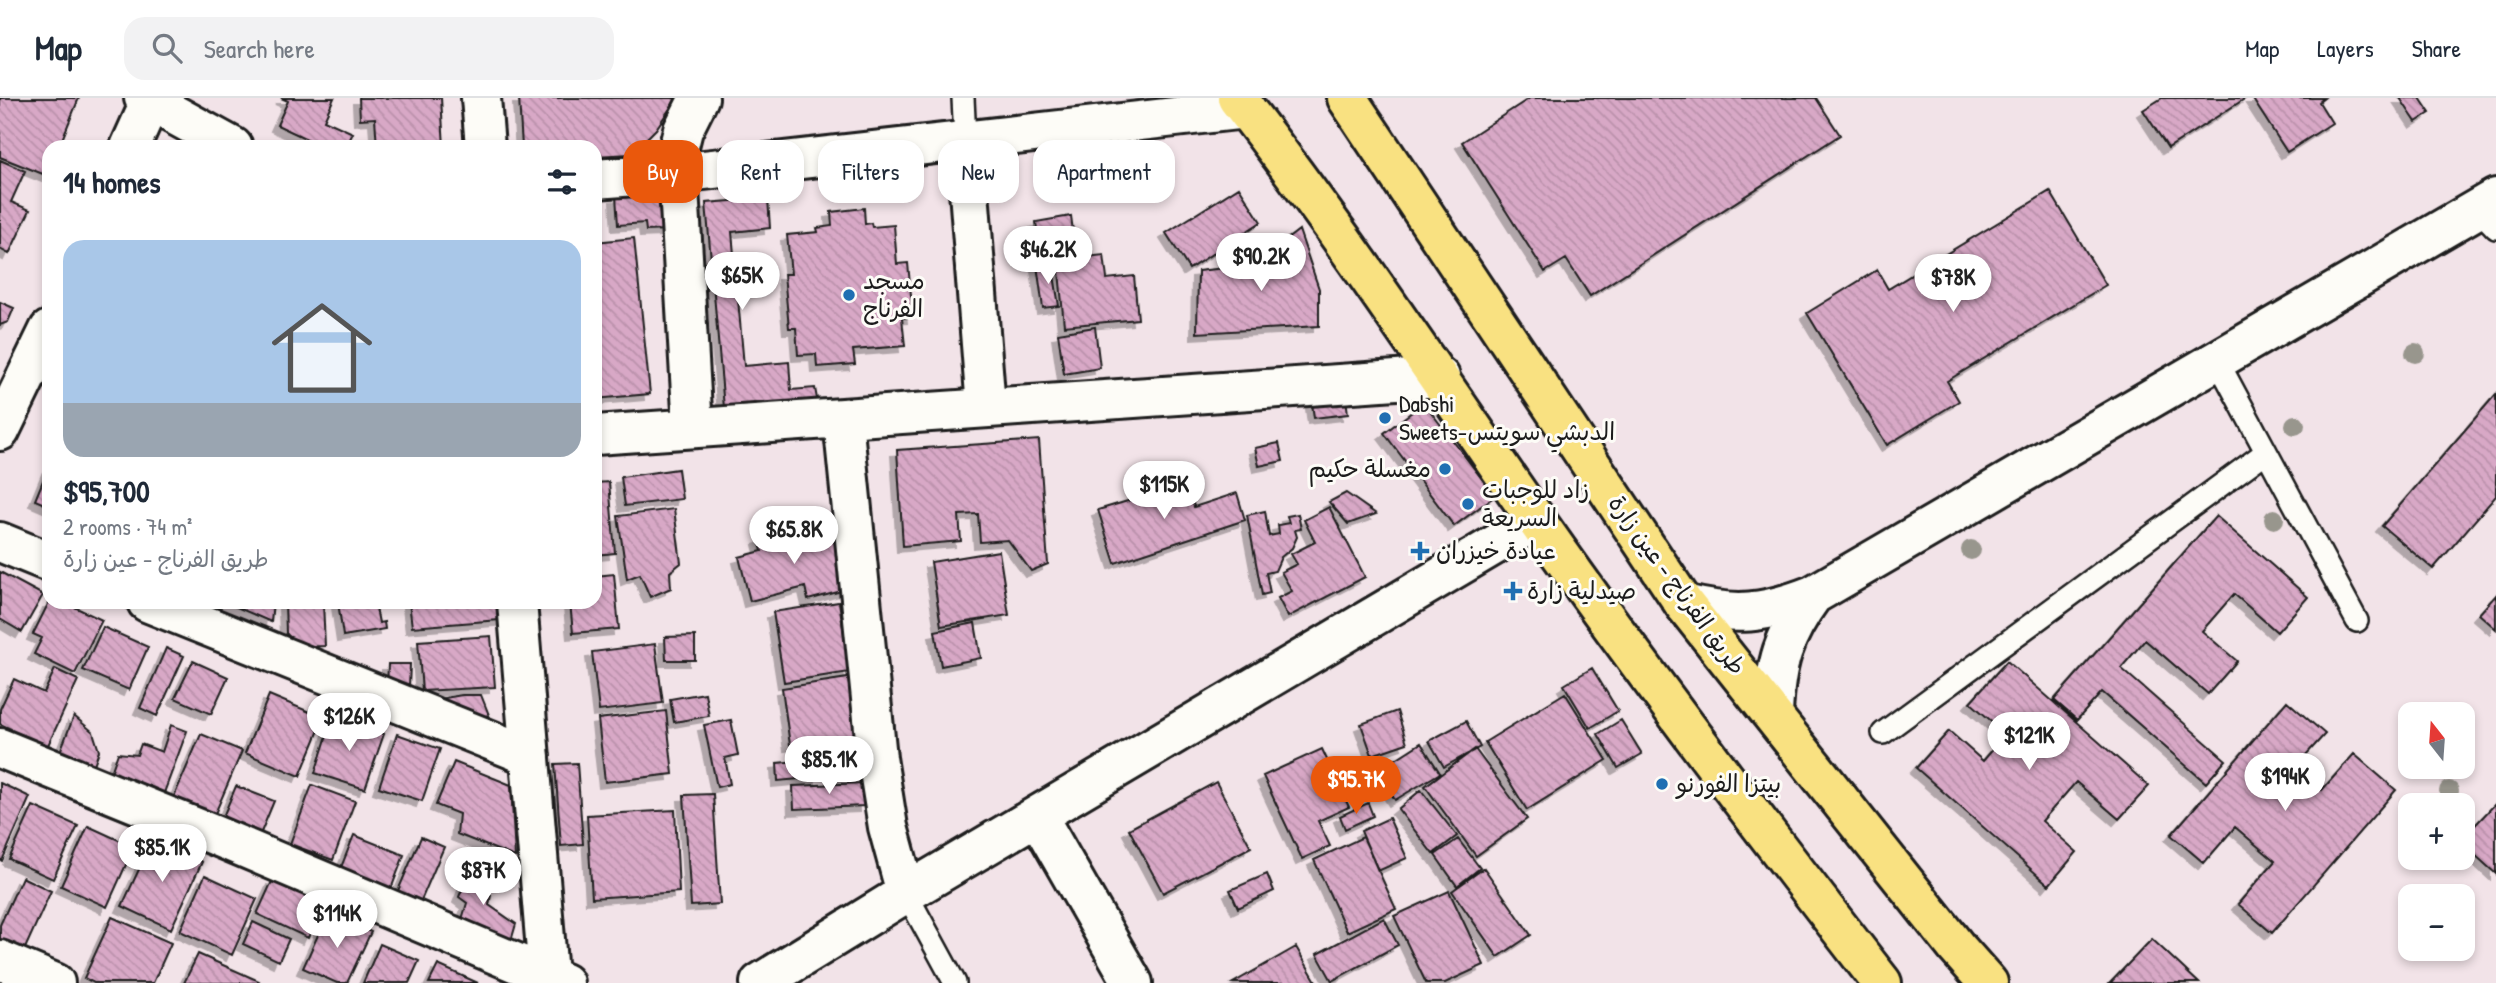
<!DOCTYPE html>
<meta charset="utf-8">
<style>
body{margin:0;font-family:"Patrick Hand","Playpen Sans Arabic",sans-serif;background:#f2f2f3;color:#1f2937;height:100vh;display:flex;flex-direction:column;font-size:26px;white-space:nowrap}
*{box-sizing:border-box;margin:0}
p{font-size:23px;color:#747a83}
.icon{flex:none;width:38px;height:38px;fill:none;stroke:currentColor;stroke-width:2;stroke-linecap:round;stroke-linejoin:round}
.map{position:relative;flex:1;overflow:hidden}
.sheet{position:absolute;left:42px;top:42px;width:560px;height:469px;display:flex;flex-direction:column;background:#fff;border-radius:21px;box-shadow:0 4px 10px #0003}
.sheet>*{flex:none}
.hud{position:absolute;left:623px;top:42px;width:665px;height:63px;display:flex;gap:14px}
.needle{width:46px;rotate:343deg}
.tools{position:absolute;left:2398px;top:604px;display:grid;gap:14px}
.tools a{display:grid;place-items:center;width:77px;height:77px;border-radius:14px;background:#fff;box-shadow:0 4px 10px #0003;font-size:35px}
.price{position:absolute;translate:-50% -60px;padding:0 16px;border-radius:24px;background:#fff;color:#222;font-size:23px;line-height:46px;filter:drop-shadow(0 2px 4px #0008)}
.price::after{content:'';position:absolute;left:50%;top:42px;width:21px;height:16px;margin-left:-10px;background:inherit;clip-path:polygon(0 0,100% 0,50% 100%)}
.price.selected{background:#ea580c;color:#fff}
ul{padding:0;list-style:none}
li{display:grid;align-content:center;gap:14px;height:371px;padding:0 21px}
li span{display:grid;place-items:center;height:217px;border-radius:21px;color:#555}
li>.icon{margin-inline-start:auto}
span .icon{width:126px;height:126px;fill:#fffc;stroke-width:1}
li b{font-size:30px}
h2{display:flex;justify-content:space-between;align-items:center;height:84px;padding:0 21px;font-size:30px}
.tag{padding:0 24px;border-radius:21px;background:#fff;box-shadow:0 4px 10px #0003;font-size:24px;line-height:63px}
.tag.selected{background:#ea580c;color:#fff}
header{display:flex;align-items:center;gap:42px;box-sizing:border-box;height:98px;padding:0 35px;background:#fff;border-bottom:2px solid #e0e1e3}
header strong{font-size:33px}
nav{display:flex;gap:38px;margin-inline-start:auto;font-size:24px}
.search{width:490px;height:63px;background:#f2f2f3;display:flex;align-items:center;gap:18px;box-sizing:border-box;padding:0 24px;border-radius:21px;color:#747a83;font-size:26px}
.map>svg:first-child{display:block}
</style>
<header>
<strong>Map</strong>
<div class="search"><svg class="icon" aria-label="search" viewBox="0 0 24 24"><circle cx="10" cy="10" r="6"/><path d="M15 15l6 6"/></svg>Search here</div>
<nav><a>Map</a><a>Layers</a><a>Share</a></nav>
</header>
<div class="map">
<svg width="2496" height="885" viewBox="0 0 2496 885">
<defs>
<pattern id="building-back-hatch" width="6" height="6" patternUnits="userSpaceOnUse" patternTransform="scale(1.75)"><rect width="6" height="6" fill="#d8a8c6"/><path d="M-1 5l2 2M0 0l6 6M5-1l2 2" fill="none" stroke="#b990aa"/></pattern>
<filter id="shadow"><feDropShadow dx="-6" dy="6" stdDeviation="0" flood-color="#0004"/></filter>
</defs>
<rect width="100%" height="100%" fill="#f2e3e8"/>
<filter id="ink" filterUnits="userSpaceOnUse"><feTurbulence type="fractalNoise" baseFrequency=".0143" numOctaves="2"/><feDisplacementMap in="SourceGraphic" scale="14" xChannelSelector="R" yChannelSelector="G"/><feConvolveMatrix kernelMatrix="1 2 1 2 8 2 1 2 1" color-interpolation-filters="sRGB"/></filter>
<g filter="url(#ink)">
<path fill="url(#building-back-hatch)" stroke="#1c1c1c" stroke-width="2" filter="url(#shadow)" d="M0,0H79L59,49H49L48,78L0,59Z
M281,0H334L324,22L353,35L346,49H324L277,27L288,3Z
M359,0H441L444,49H377L375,20L360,21Z
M519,0H677L656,31L631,56L595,58V49H522Z
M1530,0H1816L1840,37L1590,198L1566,161L1545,174L1462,44Z
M2162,0H2246L2168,50L2143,12Z
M2252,0H2324L2319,4L2332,25L2287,54Z
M2400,0H2420L2430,15L2416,24Z
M0,62L25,73L11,104L30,112L9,156L0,151Z
M1239,89L1261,124L1189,171L1166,135Z
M2050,93L2106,187L1947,283L1959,303L1887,347L1807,215L1877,172L1888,191Z
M664,94L667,132L646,133L645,125L618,127L616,98Z
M768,100L770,130L732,134L744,268L789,264L791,292L815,290L817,301L724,310L706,105Z
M864,110L865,126L871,125L872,129L894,127L897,166L908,165L913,219L902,220L905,248L853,252L855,266L817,269L816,256L798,257L796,230H789L784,176H791L787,137L818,134L817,130L832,128L831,114Z
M1071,118L1076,156L1041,161L1036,124Z
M1299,132L1319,191V228L1197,235L1198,173L1253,167Z
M634,140L650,296L595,301V144Z
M1104,157L1107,181L1134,178L1138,221L1064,228L1058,162Z
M1052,165L1059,208L1043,210L1037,167Z
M0,204L14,210L8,224L0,227Z
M1095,229L1100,270L1064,276L1058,235Z
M2496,296V398L2433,471L2382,428Z
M1346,300L1348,316L1314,320L1312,305Z
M1424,305L1495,398L1454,428L1384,335Z
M1039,342L1048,466L1031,473L1008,442L980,444L978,416L959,417L961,443L903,448L897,352Z
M1279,345L1283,363L1259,368L1255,350Z
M49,368V408L35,402Z
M678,371L682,401L625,408L621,379Z
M609,384L615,455L595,457V385Z
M1187,385L1194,409L1237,395L1245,422L1115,465L1098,412Z
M1346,395L1376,416L1348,426L1329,404Z
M1329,409L1365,479L1288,519L1278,500L1292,493L1281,474L1297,466L1291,456L1315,444L1304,422Z
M674,411L681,465L670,474L671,490L650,499L640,476L627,481L618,418Z
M1265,413L1269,438L1279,436L1278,427L1289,425L1287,418L1298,416L1301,431L1295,432L1297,439L1292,450L1281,459L1275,473L1266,475L1270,495L1262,497L1247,417Z
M2216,418L2308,499L2277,534L2234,496L2202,533L2237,563L2208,596L2145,542L2121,570L2226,662L2206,685L2102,594L2077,622L2054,602Z
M810,427L815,447L836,441L849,491L808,502L805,489L750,503L739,459L762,453L759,441Z
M999,453L1009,517L941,528L931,464Z
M0,474L43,497L22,534L0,521Z
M614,476L619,531L573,535L570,504H595V478Z
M2496,497V531L2479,516Z
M49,504H64L102,522L75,576L34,556L42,540L33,536Z
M225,504H273L271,524Z
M285,504H323L325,548L298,549L286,535Z
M338,504H383L375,505L379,525L384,524L385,531L343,538Z
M409,504H511L512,521L412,529Z
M839,504L850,574L784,584L773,514Z
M975,525L981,560L941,568L935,533Z
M103,529L148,549L129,592L83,572Z
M491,538L495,589L422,593L418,543Z
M695,538V562H666L665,539Z
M655,546L663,605L599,613L592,554Z
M166,550L184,558L157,618L140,610Z
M193,563L228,579L211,616L175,600Z
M2007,563L2149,688L2119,721L2076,684L2042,723L2077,754L2049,787L1916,670L1949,633L1983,663L2006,636L1970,604Z
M388,566H410L409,589H387Z
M1592,570L1618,613L1590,630L1564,587Z
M55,571L78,582L44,656L14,642L11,631L0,626V611L14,581L44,595Z
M848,580L856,638L790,647L782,590Z
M705,595L709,618L674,624L670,601Z
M1565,595L1607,662L1527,712L1485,644Z
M269,597L324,620L300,678L245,655Z
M462,597H481L489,617L464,624L410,606Z
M2287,603L2325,636L2295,669L2322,692L2354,656L2396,692L2272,835L2238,806L2275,763L2235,729L2204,765L2171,737Z
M666,613L673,676L605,684L598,621Z
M1397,613L1407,645L1372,657L1361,626Z
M74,618L93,634L99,653L92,672L58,659Z
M333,619L384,636L365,691L315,675Z
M731,622L738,657L725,660L730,686L717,689L704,627Z
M1621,622L1642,656L1618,670L1598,636Z
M1466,623L1480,649L1444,669L1429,643Z
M171,627L187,633L161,703L108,683L118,655L137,657L141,646L162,654Z
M201,636L242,653L214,718L173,701Z
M397,636L440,651L422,703L379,689Z
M1421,645L1440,675L1395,702L1377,673Z
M1322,651L1349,709L1318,723L1330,748L1302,761L1263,678Z
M1475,651L1527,721L1476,758L1425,688Z
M861,659L863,676L832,679L830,662Z
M819,661L821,679L778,683L777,665Z
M454,664L511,687L515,759L457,736L459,716L436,707Z
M577,665L583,746L561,748L555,666Z
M1216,684L1251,749L1163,795L1129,731Z
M0,685L30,699L2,763L0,762Z
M864,685L865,708L794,711L793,688Z
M312,687L355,703L333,762L290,746Z
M236,688L274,703L255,749L217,733Z
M1421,692L1457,738L1433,756L1398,711Z
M713,696L720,806L691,808L684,697Z
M1368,705L1373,718L1345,731L1340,718Z
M2496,705V776L2462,745V741Z
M33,708L78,728L53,781L9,761Z
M675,712L679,794L592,800L587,717Z
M1389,720L1407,760L1378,773L1361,733Z
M88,728L134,749L107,809L61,788Z
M354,737L404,757L391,791L340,772Z
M421,739L444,749L420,805L397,795Z
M1363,739L1396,811L1347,834L1314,762Z
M153,741L202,764L171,831L122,808Z
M1458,741L1480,770L1457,788L1435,757Z
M473,764L490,770L480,795L491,797L489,807L516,826L511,843L460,828L467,805L459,799Z
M1484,770L1531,837L1498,859L1452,793Z
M1267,776L1274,793L1238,810L1230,792Z
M205,777L257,801L232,857L180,833Z
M22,779L51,793L23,855L0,845V827Z
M273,781L324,804L308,840L257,816Z
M1449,793L1484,867L1445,885H1426L1394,818Z
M328,815L371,834L347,885H337L303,870Z
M112,819L171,845L153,885H94L84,880Z
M1384,820L1398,847L1332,883L1317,856Z
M253,824L289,841L279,863L243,846Z
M2152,841L2199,885H2110Z
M380,846L419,863L409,885H363Z
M1296,849L1317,885H1233Z
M198,856L259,883L258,885H184Z
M438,867L478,885H429Z"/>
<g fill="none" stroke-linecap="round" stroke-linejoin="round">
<defs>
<path id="lane" d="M963,0L965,42
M2478,111L2496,130
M2217,262L2357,523
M1883,635L2266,354
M906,795L955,885"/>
<path id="street" d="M144,0L233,49
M481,0L485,49
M965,42L986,310
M130,49L152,0
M595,81L677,75L1246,11
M843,322L877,660L888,729L906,795
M693,330L677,56L683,32L699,0
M0,333L49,232
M595,337L1440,279
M0,444L49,464
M147,504L530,658
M517,504L548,877
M1684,506C1736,519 1764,516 1813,497L2496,100
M1773,616C1775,566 1783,538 1813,497
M0,650L214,737L564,885
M1038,719L1133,885
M0,862L55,885
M760,885L906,795L1537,422"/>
<path id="primary" d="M1237,0C1343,136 1438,281 1536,422C1647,580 1764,733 1882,885
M1347,0L1684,506L1957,850L1988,885"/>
</defs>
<use href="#lane" stroke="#1c1c1c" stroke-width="26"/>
<use href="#street" stroke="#1c1c1c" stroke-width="44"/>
<use href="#primary" stroke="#1c1c1c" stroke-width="44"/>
<use href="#lane" stroke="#fdfcf7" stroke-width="21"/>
<use href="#street" stroke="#fdfcf7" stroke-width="38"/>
<use href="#primary" stroke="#f9e181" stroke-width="38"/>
</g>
<g fill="#98968d">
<circle cx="2415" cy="255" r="10"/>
<circle cx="2295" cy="327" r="10"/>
<circle cx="2274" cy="421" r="10"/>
<circle cx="1971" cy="452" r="10"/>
<circle cx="2449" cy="693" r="10"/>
</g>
</g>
<g fill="#1f6fb2" stroke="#fdfcf7" stroke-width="2.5">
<circle cx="849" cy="197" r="7"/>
<circle cx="1385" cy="320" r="7"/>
<circle cx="1445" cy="371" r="7"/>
<circle cx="1468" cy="406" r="7"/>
<path d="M1416.5 442.5h7v7h7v7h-7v7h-7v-7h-7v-7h7z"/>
<path d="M1509.5 482.5h7v7h7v7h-7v7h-7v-7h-7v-7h7z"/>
<circle cx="1662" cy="686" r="7"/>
</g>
<g text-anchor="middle" stroke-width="6" stroke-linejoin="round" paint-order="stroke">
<g font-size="24" fill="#1c1c1c" stroke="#fdfcf7" text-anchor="start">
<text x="863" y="191">مسجد<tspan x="863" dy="28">الفرناج</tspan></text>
<text x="1399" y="314">Dabshi<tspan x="1399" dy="28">Sweets-الدبشي سويتس</tspan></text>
<text x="1431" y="379" text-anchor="end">مغسلة حكيم</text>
<text x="1482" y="400">زاد للوجبات<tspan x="1482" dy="28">السريعة</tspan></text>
<text x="1436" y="461">عيادة خيزران</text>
<text x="1527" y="501">صيدلية زارة</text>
<text x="1676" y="694">بيتزا الفورنو</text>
</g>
<g font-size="24" fill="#1c1c1c" stroke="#fdfcf7">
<text transform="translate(1677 487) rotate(54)" y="8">طريق الفرناج - عين زارة</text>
</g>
</g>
</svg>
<div class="tools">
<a><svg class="needle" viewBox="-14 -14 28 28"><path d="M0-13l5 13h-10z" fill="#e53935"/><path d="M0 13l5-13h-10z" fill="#747a83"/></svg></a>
<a>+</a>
<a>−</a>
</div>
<b class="price" style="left:1048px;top:188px">$46.2K</b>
<b class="price" style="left:1261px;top:195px">$90.2K</b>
<b class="price" style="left:742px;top:214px">$65K</b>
<b class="price" style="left:1953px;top:216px">$78K</b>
<b class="price" style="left:1164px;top:423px">$115K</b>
<b class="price" style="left:794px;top:468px">$65.8K</b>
<b class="price" style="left:349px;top:655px">$126K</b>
<b class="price" style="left:2029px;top:674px">$121K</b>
<b class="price" style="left:829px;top:698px">$85.1K</b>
<b class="price" style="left:2285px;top:715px">$194K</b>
<b class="price selected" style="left:1356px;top:718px">$95.7K</b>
<b class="price" style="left:162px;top:786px">$85.1K</b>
<b class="price" style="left:483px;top:809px">$87K</b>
<b class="price" style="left:337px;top:852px">$114K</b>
<div class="hud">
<a class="tag selected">Buy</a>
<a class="tag">Rent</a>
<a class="tag">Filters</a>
<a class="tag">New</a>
<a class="tag">Apartment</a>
</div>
<section class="sheet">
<h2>14 homes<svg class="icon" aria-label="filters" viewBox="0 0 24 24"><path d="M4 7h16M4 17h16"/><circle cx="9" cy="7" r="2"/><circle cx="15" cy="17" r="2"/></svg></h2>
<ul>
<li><span style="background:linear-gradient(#a9c7e8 75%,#9aa5b1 0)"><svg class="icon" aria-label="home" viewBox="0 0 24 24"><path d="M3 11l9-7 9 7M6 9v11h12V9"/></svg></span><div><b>$95,700</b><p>2 rooms · 74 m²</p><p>طريق الفرناج - عين زارة</p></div></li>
</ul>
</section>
</div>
